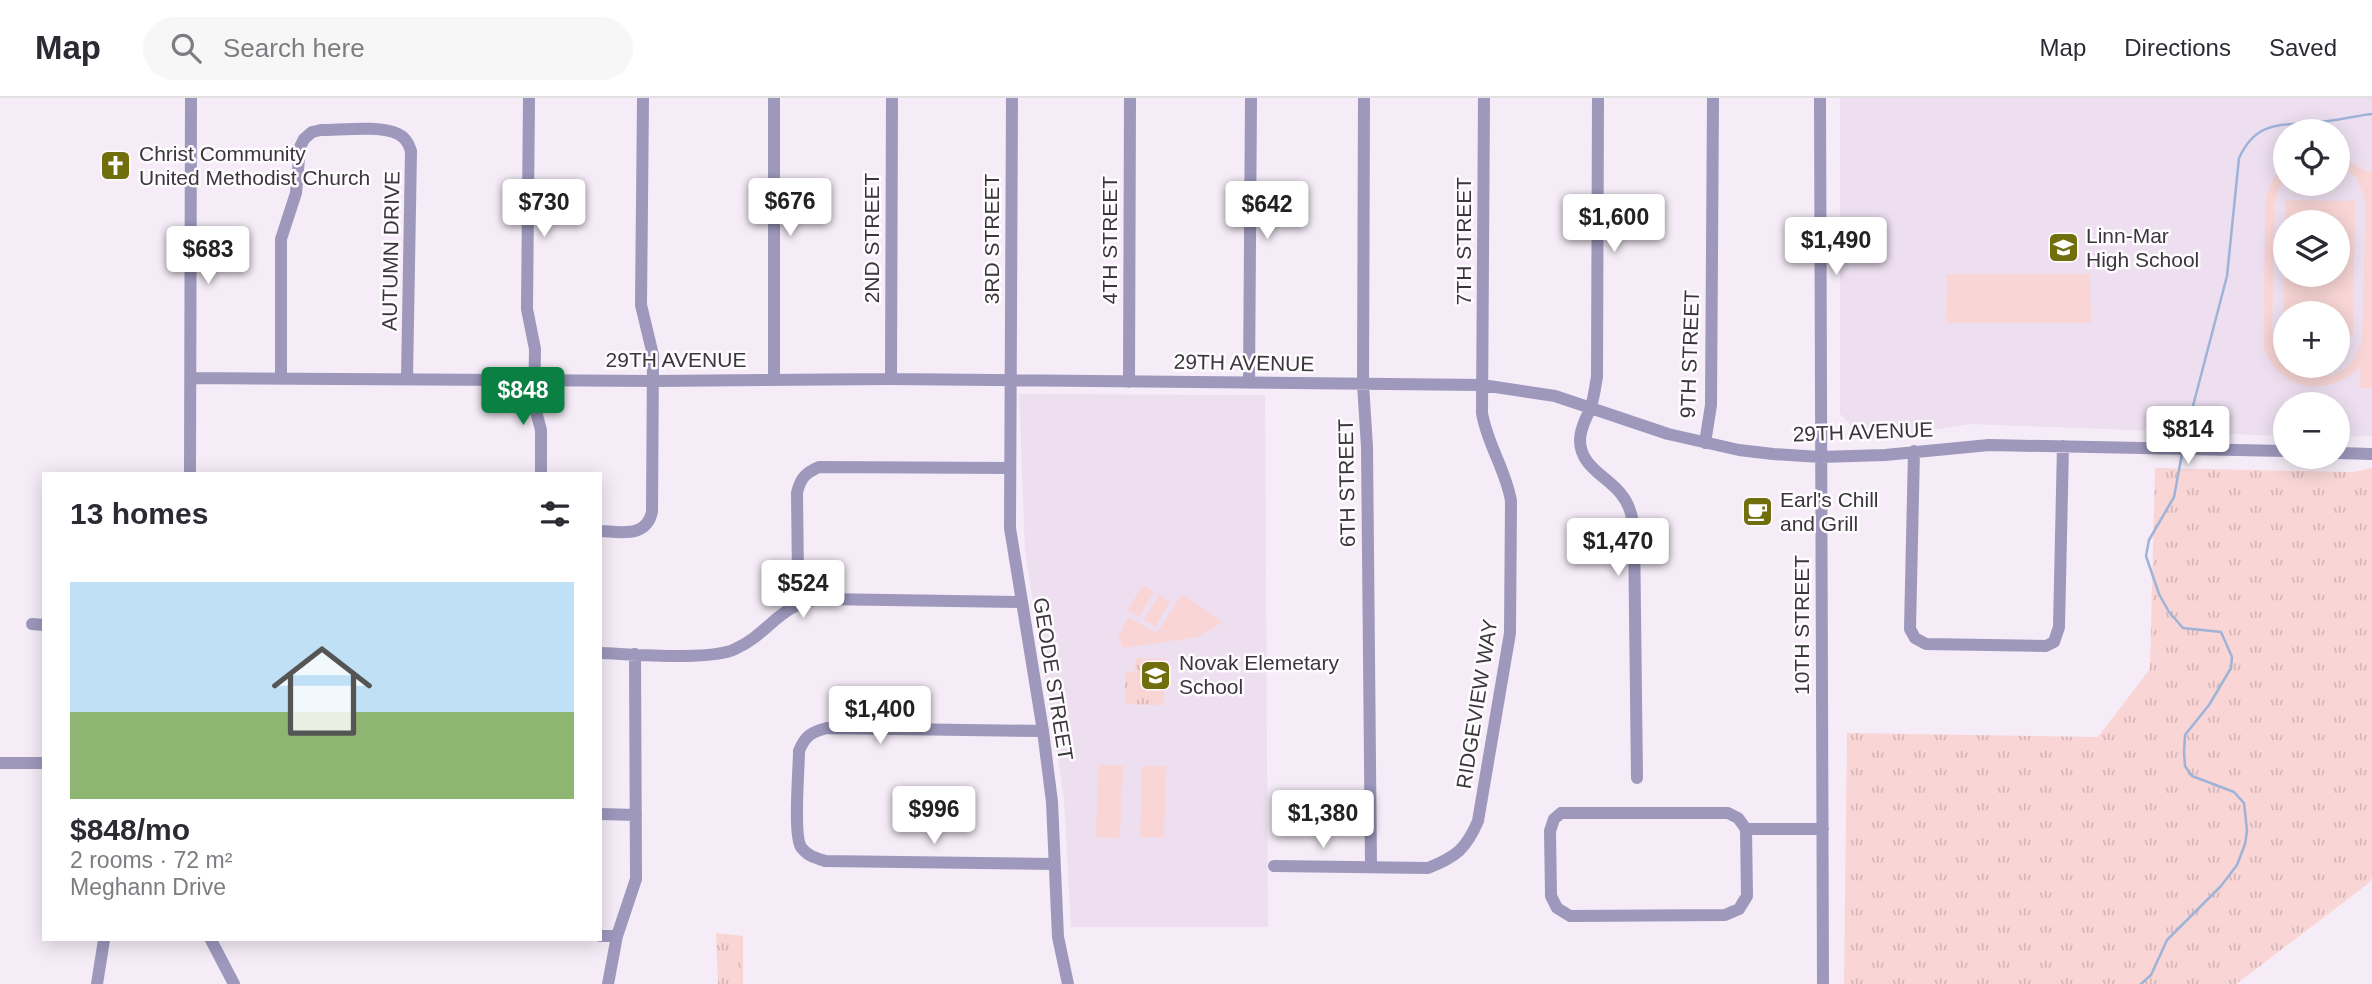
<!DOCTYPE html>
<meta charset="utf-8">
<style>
body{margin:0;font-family:Helvetica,sans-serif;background:#f7f7f7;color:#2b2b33;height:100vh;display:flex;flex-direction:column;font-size:26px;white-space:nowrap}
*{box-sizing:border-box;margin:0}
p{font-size:23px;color:#7c7c81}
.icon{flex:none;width:38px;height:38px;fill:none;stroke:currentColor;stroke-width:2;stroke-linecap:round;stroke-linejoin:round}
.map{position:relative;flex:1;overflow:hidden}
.sheet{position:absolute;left:42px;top:374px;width:560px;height:469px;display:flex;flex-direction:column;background:#fff;border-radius:0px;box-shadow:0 4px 18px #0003}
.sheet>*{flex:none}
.tools{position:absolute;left:2273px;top:21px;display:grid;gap:14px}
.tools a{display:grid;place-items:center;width:77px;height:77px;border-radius:50%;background:#fff;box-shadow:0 4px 18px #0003;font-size:35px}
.price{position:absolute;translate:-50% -60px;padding:0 16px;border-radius:7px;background:#fff;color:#222;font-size:23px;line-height:46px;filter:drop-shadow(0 2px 4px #0008)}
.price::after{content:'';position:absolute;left:50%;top:42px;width:21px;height:16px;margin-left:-10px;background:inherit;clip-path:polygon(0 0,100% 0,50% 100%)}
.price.on{background:#0b8043;color:#fff}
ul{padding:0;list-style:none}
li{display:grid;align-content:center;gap:14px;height:371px;padding:0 28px}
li+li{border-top:2px solid #e1e1e2}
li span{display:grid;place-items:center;height:217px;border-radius:0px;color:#555}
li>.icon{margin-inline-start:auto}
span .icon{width:126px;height:126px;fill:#fffc;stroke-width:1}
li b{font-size:30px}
h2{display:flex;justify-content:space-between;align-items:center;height:84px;padding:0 28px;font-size:30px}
header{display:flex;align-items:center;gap:42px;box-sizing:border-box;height:98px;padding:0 35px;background:#fff;border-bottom:2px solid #e1e1e2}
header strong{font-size:33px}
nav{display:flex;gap:38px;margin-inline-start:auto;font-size:24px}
.search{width:490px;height:63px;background:#f7f7f7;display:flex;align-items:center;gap:18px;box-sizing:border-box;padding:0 24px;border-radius:38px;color:#7c7c81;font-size:26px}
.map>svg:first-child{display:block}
</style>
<header>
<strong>Map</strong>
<div class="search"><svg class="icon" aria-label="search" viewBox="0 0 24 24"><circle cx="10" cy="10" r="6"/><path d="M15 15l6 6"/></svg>Search here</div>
<nav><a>Map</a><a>Directions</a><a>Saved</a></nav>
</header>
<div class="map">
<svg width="2372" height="886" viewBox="0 0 2372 886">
<defs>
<pattern id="park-tufts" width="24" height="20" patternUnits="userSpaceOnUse" patternTransform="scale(1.75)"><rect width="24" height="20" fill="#f9d5d5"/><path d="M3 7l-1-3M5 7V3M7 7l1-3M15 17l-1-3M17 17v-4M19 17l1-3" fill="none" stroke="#d6b7b8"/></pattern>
</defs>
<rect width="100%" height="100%" fill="#f5ecf7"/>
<path fill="#eddff0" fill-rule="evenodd" d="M1840,0H2372V338L2338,339V306H2286L2285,338L1972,326L1865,342L1840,316ZM2286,33H2338V86H2286ZM2286,124H2338V177H2286ZM2286,215H2338V268H2286Z
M1019,296L1265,297L1268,829H1071L1064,701L1025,453Z"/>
<path fill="url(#park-tufts)" d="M2155,370L2353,374L2372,370V779L2369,785L2236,886H1844L1847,635L2098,639L2150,571Z
M1136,560L1166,561L1164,607L1125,606V574H1134Z
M716,835L743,838V886H718Z"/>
<path fill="#f9d5d5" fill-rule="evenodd" d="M2338,57L2366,73H2372V290H2360V269C2329,300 2278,294 2264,249L2265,104C2269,88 2273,77 2285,66C2286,80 2278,90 2275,103L2272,234C2274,243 2275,252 2281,260C2294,280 2332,286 2350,266C2356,258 2359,249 2362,240L2366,104L2357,80L2338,66Z
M2285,102L2355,103L2353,237H2338V215H2286L2285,236H2283ZM2286,124H2338V177H2286Z
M1947,176H2090L2091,225H1946Z
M1143,487L1154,494L1139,519L1127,512Z
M1182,496L1223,524L1198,539L1123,550L1118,540L1128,519L1157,535Z
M1159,497L1170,504L1155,529L1144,522Z
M1098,667L1123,668L1120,740L1096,739Z
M1142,668H1166L1164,740L1140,739Z"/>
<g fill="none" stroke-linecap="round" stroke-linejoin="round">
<path stroke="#9eb3d8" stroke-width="2.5" d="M2183,346L2227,178L2239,60C2257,21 2282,28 2318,24C2335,23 2354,18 2372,16
M2141,886L2151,877L2167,842L2221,788L2237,767L2245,746L2247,733L2244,705L2234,694L2192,678L2185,668L2184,654L2185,637L2209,607L2231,570L2232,559L2221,534L2183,530L2169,514L2159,496L2146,458L2149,442L2174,399L2182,356"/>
<path stroke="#9d98bc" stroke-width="12" d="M529,0L527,211L535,251L534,306L541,332V376
M1012,0L1010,430L1043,633L1052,704L1058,839L1068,886
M1364,0L1363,286L1367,349L1371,768
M1598,0L1597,279C1595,289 1594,301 1590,311C1586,321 1580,330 1580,342C1580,369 1607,378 1621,396C1630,407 1632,418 1634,431L1637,680
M1820,0L1823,886
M191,280L654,283L891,281L1482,287L1555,298L1668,336L1739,352L1773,356L1820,359L1885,357L1989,347L2286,353
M281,280V141L296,95L300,49L304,41L312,34L321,32C341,32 382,27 398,36C405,39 409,46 411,53L407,281
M774,281V0
M891,281L892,0
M1129,284L1130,0
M1249,285L1251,0
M1705,345L1711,307L1713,0
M1914,353L1910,531L1915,540L1926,546L2046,548L2054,544L2059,529L2063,348
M2338,355L2372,356
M190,376L191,0
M600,433C622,434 646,440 652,414L653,257L641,207L643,0
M803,502L798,480L797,395C800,381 805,375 819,369L1010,370
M32,526L44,527
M600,555C630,556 712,563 735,551C771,535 778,505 822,501L1021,504
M1043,633L827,630C811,634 805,638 799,653C799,672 793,736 801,749C807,758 816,760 825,763L1054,766
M0,665H44
M600,716L636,717
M1746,731L1747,798L1739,811L1725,817L1570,818L1557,810L1551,798L1550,733L1554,721L1561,715H1728L1738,720L1746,731H1823
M1274,768L1428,770C1456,759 1466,751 1478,723L1510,535L1511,403C1506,372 1487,346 1482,315L1484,0
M600,838H617
M211,842L234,886
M97,886L104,842
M608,886L617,838L636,781L635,556"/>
</g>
<defs>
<symbol id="church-square" viewBox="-11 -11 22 22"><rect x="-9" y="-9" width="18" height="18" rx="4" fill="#716e0e" stroke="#fefcfe"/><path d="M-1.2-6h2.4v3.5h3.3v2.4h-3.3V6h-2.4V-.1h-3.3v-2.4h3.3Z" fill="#fff"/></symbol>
<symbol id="school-square" viewBox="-11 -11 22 22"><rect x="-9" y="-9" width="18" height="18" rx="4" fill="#716e0e" stroke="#fefcfe"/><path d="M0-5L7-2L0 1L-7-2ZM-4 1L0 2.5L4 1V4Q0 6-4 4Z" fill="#fff"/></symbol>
<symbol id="cafe-square" viewBox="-11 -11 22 22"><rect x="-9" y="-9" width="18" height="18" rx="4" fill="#716e0e" stroke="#fefcfe"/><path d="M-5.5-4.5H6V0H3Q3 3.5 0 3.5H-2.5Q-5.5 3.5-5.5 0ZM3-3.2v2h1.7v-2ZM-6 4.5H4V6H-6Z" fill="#fff"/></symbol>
</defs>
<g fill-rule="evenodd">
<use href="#church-square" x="98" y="50" width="35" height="35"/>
<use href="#school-square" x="2046" y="132" width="35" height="35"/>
<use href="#cafe-square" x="1740" y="396" width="35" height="35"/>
<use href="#school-square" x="1138" y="560" width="35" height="35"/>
</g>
<g text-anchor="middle" stroke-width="5" stroke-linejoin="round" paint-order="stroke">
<g font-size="21" fill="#3a363b" stroke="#fefcfe" text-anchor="start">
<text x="139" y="63">Christ Community<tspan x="139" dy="24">United Methodist Church</tspan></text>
<text x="2086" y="145">Linn-Mar<tspan x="2086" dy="24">High School</tspan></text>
<text x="1780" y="409">Earl's Chill<tspan x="1780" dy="24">and Grill</tspan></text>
<text x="1179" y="572">Novak Elemetary<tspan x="1179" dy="24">School</tspan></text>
</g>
<g font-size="21" fill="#3a363b" stroke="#fefcfe">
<text transform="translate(872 140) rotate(-90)" y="7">2ND STREET</text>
<text transform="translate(992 141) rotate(-90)" y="7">3RD STREET</text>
<text transform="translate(1110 142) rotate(-90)" y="7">4TH STREET</text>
<text transform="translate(1464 143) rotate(-90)" y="7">7TH STREET</text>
<text transform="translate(391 153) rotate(-89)" y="7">AUTUMN DRIVE</text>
<text transform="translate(1690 256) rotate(-88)" y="7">9TH STREET</text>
<text x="676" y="269">29TH AVENUE</text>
<text transform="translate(1244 265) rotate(1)" y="7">29TH AVENUE</text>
<text transform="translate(1863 334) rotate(-2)" y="7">29TH AVENUE</text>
<text transform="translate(1347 385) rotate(-91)" y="7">6TH STREET</text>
<text transform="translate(1802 527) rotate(-90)" y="7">10TH STREET</text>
<text transform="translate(1053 581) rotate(81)" y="7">GEODE STREET</text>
<text transform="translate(1477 606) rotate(-81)" y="7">RIDGEVIEW WAY</text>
</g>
</g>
</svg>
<div class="tools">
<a><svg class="icon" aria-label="locate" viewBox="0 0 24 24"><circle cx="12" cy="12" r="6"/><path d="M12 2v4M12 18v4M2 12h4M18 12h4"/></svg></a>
<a><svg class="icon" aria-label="layers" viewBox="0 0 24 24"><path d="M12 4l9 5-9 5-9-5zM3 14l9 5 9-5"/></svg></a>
<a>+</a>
<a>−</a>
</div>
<b class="price" style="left:790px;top:140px">$676</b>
<b class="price" style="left:544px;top:141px">$730</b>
<b class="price" style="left:1267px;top:143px">$642</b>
<b class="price" style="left:1614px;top:156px">$1,600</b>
<b class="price" style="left:1836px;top:179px">$1,490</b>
<b class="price" style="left:208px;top:188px">$683</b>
<b class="price on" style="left:523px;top:329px">$848</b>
<b class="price" style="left:2188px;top:368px">$814</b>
<b class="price" style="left:1618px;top:480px">$1,470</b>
<b class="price" style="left:803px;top:522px">$524</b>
<b class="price" style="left:880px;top:648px">$1,400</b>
<b class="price" style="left:934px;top:748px">$996</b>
<b class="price" style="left:1323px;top:752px">$1,380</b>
<section class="sheet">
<h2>13 homes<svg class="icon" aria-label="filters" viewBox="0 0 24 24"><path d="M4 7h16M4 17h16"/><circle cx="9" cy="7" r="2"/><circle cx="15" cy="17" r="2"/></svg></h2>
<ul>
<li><span style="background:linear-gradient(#bfe0f5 60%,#8fb573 0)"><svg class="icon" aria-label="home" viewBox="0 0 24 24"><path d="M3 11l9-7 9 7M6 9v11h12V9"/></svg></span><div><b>$848/mo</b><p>2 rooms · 72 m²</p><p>Meghann Drive</p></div></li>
</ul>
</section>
</div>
